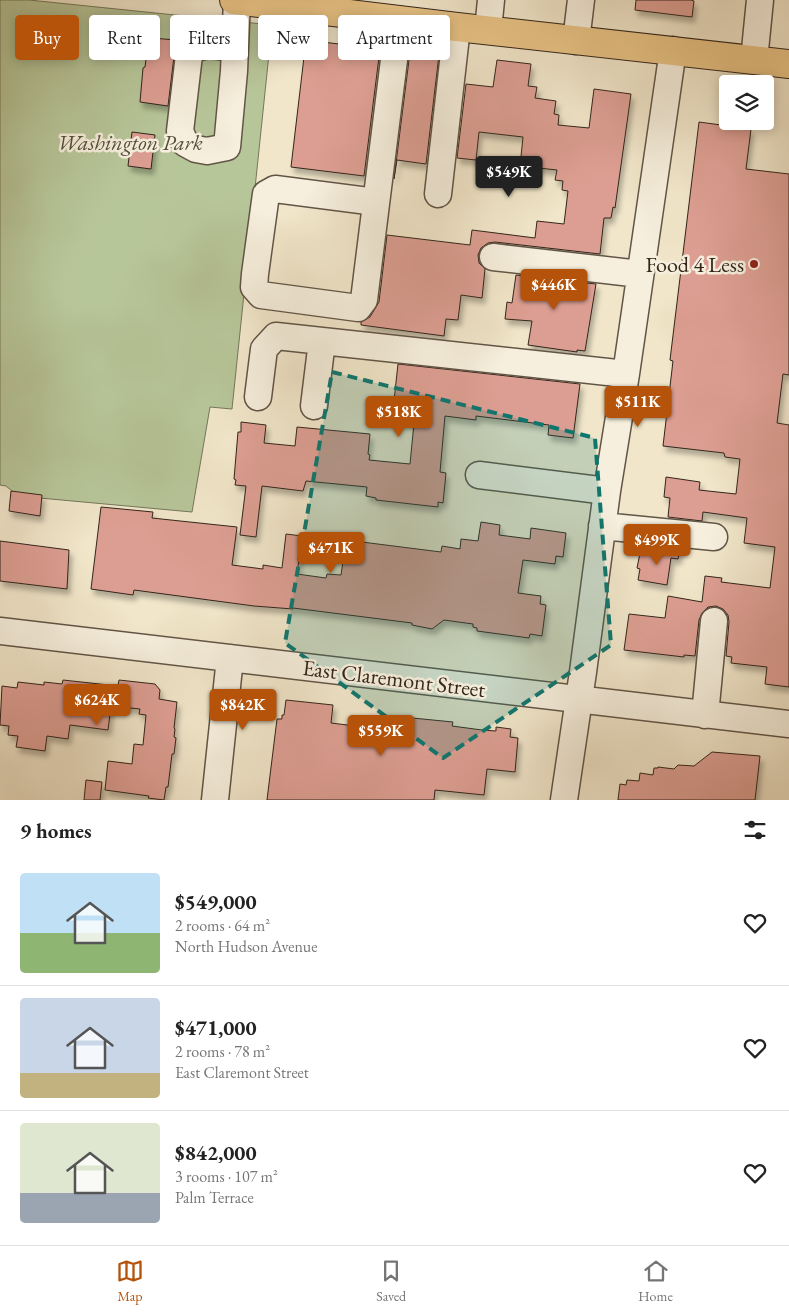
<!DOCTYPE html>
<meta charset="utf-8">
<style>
body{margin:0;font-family:"EB Garamond",serif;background:#f2f2f2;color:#222;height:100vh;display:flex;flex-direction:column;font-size:19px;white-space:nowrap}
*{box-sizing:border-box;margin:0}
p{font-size:16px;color:#767676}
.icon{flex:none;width:28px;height:28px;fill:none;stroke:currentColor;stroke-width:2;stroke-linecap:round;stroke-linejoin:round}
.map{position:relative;height:800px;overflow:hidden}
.side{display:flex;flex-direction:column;background:#fff;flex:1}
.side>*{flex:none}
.guide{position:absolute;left:15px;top:15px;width:500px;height:45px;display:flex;gap:10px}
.tools{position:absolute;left:719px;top:75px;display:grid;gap:10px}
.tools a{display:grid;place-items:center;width:55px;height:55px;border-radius:5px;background:#fff;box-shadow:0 2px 12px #0003;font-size:25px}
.price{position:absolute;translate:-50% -42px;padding:0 11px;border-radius:5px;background:#b45309;color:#fff;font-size:16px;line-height:32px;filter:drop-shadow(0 1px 2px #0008)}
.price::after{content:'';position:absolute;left:50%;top:30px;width:15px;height:11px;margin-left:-8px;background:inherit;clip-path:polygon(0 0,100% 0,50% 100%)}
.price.selected{background:#222;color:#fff}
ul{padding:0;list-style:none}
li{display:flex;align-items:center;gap:15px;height:125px;padding:0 20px}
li+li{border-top:1px solid #e0e0e0}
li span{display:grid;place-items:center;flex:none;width:140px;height:100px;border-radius:5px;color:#555}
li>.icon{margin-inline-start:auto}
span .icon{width:60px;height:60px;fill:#fffc;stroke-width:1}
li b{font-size:21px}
h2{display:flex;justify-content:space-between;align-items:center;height:60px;padding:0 20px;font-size:21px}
.pill{padding:0 18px;border-radius:5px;background:#fff;box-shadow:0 2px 12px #0003;font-size:18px;line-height:45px}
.pill.selected{background:#b45309;color:#fff}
.tabs{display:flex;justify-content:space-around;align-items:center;height:70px;border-top:1px solid #e0e0e0;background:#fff;font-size:14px;color:#767676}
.tabs a{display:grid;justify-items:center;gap:2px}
.tabs .selected{color:#b45309}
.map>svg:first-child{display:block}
</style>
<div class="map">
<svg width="789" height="800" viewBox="0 0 789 800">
<defs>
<filter id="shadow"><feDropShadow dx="3" dy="5.5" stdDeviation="2.5" flood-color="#0004"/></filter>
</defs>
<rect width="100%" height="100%" fill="#f1e6ca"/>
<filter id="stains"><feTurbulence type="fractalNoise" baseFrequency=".004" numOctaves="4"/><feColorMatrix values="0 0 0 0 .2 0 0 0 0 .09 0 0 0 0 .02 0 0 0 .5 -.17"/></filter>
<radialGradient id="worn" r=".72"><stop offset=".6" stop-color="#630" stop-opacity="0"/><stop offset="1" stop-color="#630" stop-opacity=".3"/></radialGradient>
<path fill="#b7c699" stroke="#75765a" d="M0,0H29L272,25L232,409L210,407L192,512L18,496L6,486L0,485Z"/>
<path fill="#dc9e92" stroke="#33251b" filter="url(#shadow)" d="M636,0H691L694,1L692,17L635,10Z
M152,38L176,40L168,106L140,102L143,68L145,67L148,45L151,46Z
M306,40L380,49L364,176L291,167Z
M410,52L439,55L426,164L397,160L394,179Z
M497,60L531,64L528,86L537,87L535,98L556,101L554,114L559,115L558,125L589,128L594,89L631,94L615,208L613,207L611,218H604L600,254L495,242L488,243L481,248L478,255L479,263L485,269L482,298L461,295L458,320L446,319L444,336L361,325V322L370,317L379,302L387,235L470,245L472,230L535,238L537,221L564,224L568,191L562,190L563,181L555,180L557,170L520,166L523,137L479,132L476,160L457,158L466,84L493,87Z
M699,122L751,129L746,169L789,174V375L783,374L777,423L789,425V687L765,684L767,667L731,663L732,657L726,656L729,622L728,615L723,609L716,606L708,607L702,613L699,620L695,656L684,655V657L624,650L629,614L665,618L668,596L702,602L705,576L722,578L721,582L770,588L775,547L744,543L747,518L703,512L702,521L668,517L670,498L664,497L666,477L700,482L699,490L736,494L740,459L725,457L724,453L663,446L673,361L670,360Z
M132,132L155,135L151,169L128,166Z
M516,275L596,284L585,351L577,350V352L528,345L532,321L505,319L507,302L512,303Z
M398,364L580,384L573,438L548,435L549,425L476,416V420L445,416L440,472L446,473L443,503L438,502V507L376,500V498L366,496L367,487L306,481L303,491L262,486L256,537L240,535L246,486L235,485L236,480L234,479L238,432H241V422L266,425L264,443L295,446L297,427L370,434L368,454L370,455L369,460L410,464L415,413L393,410Z
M11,491L42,495L40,516L9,511Z
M101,507L153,512L152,518L237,527L232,565L263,569V565L282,568L286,534L302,536L297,574L326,578L327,574L341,575L346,540L441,552L442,546L460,549L461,539L478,541L481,522L500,525L499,535L530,539L531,528L566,533L563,557L556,556L555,564L523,560L518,593L541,596L540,604L546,605L542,636L530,634L529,638L477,631V628L473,627V624L444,620L432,629L412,625V623L293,608V609L254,606L134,590L133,595L91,589Z
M0,541L69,550L67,589L0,581Z
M664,547L680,549L678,559L671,558L667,585L638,580L640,569L637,568L640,553L663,556Z
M63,680L118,686L119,680L155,684L160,690L159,699L177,702L174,728L175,729L174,737L176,738L174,754H172L168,787H166L164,800L148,798L149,796L105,790L108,761L132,764L134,744L143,745L146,715L139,714L140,709L111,706L108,730L70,725L68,739L47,736L45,751L16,747L18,736L8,735L9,726L0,725L2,686L17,688L18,682L44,685V682L62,684Z
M286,700L333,705L331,723L380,729L382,715L453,722L452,726L482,730L496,731V727L511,729L510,737L518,738L515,772L487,769L484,795L435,790L434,800H267L277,719H282V715H284Z
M712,752L760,756L755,800H618L620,784L626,785L627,780L639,781L640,773L653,775L654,768H658V767L674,769L678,765L694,766Z
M86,780L102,782L100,800H84Z"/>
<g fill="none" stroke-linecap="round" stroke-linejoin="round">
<defs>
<path id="minor" d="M488,30L491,0
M576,41L581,0
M235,48C219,47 199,40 189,55L180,131L185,143L196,149L207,151L227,147L234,71L237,0
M754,60L760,0
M438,194L457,27
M376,202L275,189L266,194L255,274L254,287L261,295L358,308L364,300L399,20
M493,257L640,274
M258,397L264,349L276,336L626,374
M314,406L322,341
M479,475L607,491
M602,526L714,537
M0,631L789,724
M705,715L714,621
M215,800L230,658
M564,800L583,672L607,491L626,374L673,50"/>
<path id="major" d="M234,0L457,27L789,64"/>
</defs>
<use href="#minor" stroke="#625547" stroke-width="29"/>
<use href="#major" stroke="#33251b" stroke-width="30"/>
<use href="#minor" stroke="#f6efdd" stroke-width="26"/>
<use href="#major" stroke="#e8c385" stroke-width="28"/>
</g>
<path fill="#0f766e" fill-opacity="0.2" stroke="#0f766e" stroke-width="4" stroke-dasharray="10 6" stroke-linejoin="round" d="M332,372L595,438L611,645L443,758L285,643Z"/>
<circle fill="#8f2418" stroke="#f6efdd" stroke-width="2" cx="754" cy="264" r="5"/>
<g text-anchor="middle" stroke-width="5" stroke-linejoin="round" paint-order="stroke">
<g font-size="22" font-style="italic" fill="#544d3a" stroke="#f6efdd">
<text x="130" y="150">Washington Park</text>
</g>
<g font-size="22" fill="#33251b" stroke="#f6efdd" text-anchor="end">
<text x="744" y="272">Food 4 Less</text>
</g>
<g font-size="22" fill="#33251b" stroke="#f6efdd">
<text transform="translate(394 678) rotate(7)" y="8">East Claremont Street</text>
</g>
</g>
<rect width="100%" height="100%" filter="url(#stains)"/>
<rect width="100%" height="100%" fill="url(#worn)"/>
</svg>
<div class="tools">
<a><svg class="icon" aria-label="layers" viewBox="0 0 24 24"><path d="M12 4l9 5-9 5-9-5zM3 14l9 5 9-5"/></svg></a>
</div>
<b class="price selected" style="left:509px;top:198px">$549K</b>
<b class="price" style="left:554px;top:311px">$446K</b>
<b class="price" style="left:638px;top:428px">$511K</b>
<b class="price" style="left:399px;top:438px">$518K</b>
<b class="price" style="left:657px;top:566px">$499K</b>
<b class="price" style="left:331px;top:574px">$471K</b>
<b class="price" style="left:97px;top:726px">$624K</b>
<b class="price" style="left:243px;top:731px">$842K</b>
<b class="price" style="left:381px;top:757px">$559K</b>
<div class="guide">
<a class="pill selected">Buy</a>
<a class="pill">Rent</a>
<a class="pill">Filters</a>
<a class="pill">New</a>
<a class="pill">Apartment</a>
</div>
</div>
<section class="side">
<h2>9 homes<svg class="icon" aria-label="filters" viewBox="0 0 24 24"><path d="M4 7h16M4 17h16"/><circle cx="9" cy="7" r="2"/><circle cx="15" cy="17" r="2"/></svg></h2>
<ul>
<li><span style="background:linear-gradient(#bfe0f5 60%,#8fb573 0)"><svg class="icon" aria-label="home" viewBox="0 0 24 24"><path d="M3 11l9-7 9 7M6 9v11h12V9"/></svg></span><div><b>$549,000</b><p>2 rooms · 64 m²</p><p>North Hudson Avenue</p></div><svg class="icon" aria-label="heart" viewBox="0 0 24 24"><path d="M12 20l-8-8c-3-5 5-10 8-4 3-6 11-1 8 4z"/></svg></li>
<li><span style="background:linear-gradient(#c9d6e8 75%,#c2b280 0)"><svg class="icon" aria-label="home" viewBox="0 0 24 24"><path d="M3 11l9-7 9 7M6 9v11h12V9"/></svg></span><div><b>$471,000</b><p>2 rooms · 78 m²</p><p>East Claremont Street</p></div><svg class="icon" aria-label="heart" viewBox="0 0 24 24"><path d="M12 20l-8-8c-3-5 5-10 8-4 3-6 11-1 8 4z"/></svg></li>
<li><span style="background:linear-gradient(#dfe7d0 70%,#9aa5b1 0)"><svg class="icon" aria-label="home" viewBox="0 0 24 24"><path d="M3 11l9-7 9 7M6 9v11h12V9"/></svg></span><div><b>$842,000</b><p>3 rooms · 107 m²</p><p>Palm Terrace</p></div><svg class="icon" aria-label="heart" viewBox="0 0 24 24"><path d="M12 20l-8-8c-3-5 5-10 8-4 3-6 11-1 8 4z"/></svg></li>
</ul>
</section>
<nav class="tabs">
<a class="selected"><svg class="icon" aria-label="map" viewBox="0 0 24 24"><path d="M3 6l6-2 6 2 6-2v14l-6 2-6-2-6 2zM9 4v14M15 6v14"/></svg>Map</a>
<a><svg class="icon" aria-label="saved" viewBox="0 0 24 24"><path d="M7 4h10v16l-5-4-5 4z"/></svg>Saved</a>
<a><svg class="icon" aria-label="home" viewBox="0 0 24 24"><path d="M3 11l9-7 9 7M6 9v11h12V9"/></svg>Home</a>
</nav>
